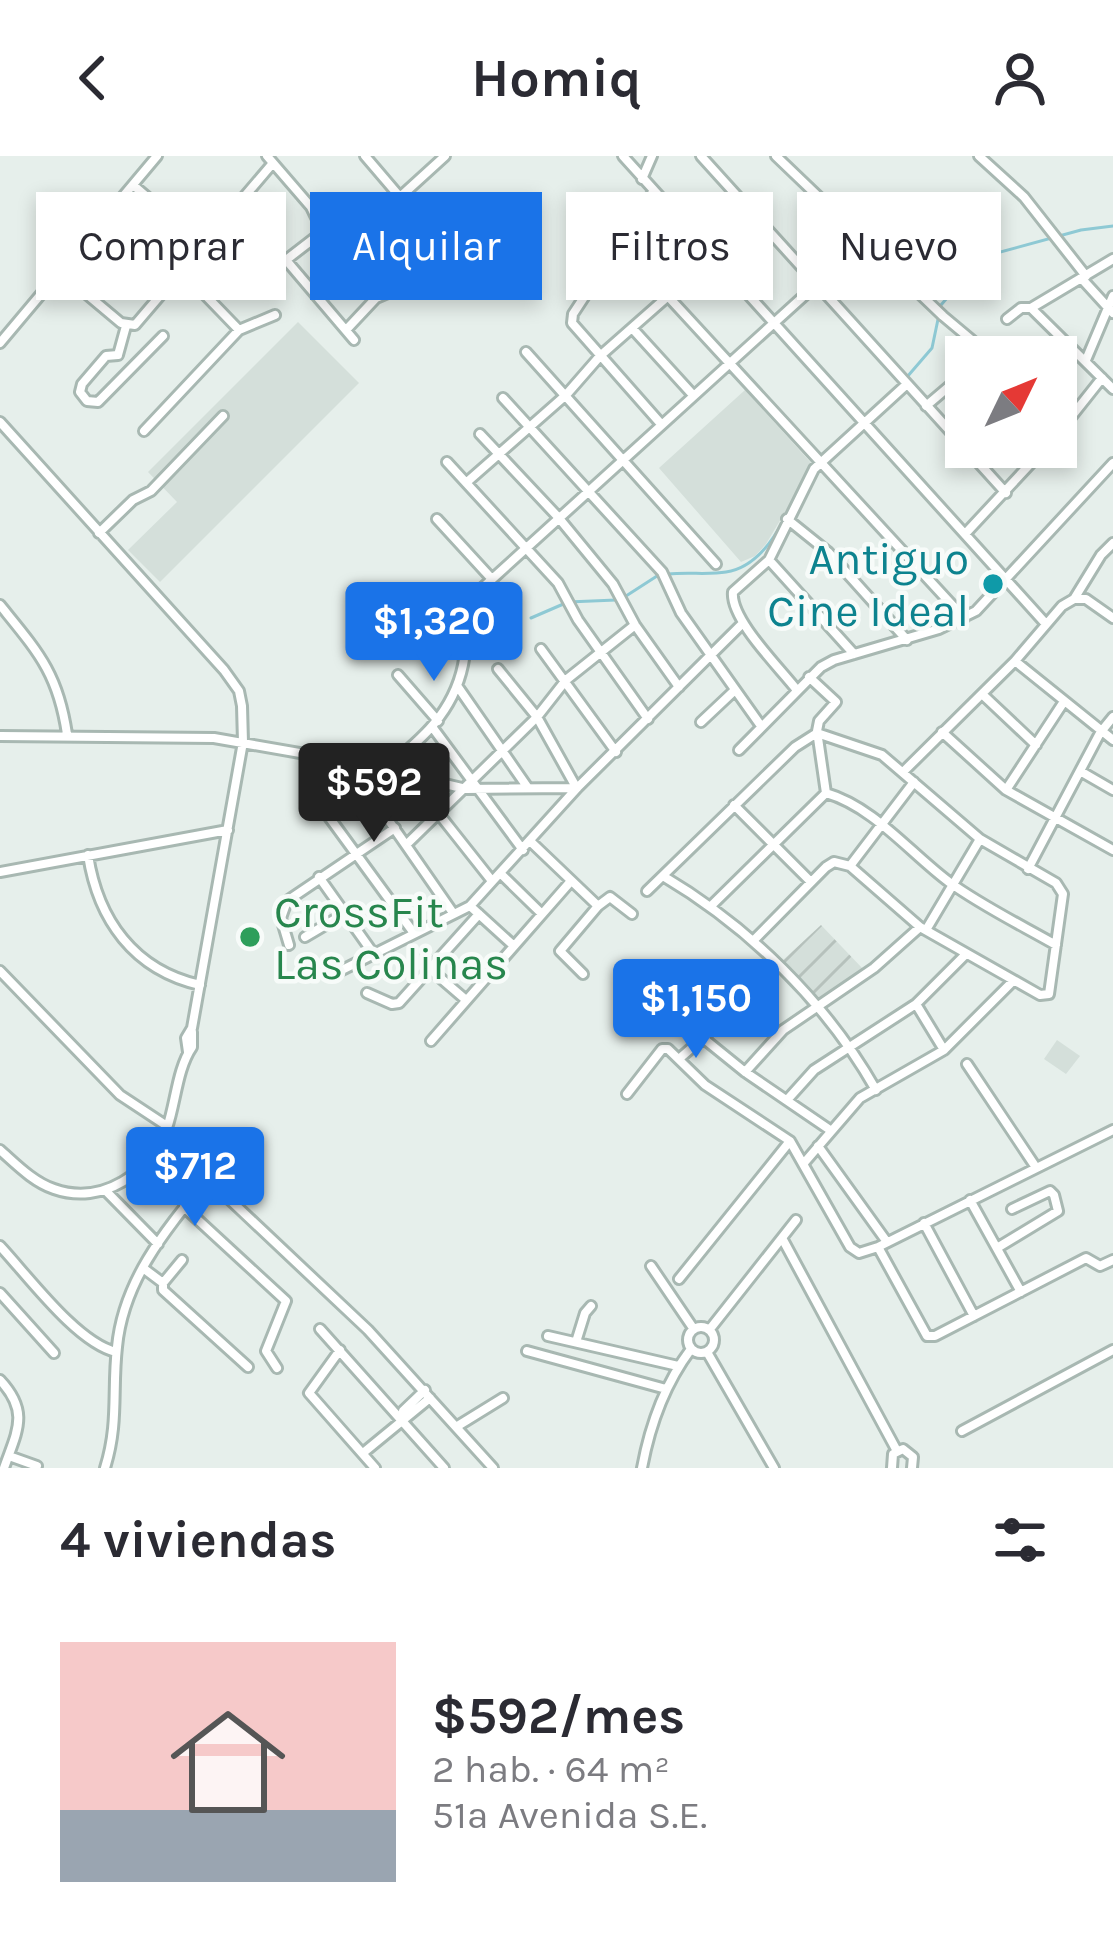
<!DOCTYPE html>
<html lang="es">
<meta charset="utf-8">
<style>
body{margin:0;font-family:Karla,sans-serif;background:#f2f2f3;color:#2b2b33;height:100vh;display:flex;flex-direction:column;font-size:45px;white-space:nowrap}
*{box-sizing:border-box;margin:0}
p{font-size:39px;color:#7c7c81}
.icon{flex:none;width:66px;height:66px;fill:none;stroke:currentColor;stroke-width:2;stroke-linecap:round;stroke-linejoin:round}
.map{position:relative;height:1312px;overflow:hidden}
.side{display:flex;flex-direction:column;background:#fff;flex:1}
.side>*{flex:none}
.guide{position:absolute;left:36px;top:36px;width:1041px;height:108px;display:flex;gap:24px}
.needle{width:78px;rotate:47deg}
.tools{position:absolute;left:945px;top:180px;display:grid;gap:24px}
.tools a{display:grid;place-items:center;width:132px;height:132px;border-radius:0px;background:#fff;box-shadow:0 6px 18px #0003;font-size:60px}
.price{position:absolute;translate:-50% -102px;padding:0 27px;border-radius:12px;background:#1a73e8;color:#fff;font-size:39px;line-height:78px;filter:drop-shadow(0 3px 6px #0008)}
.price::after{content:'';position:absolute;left:50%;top:72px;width:36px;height:27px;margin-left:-18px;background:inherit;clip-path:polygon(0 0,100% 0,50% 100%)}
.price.on{background:#222;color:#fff}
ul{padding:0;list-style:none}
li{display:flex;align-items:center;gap:36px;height:300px;padding:0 60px}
li span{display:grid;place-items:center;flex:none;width:336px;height:240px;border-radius:0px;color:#555}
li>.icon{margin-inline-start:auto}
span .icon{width:144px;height:144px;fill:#fffc;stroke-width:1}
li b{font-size:51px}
h2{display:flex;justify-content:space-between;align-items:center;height:144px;padding:0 60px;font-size:51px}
.pill{padding:0 42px;border-radius:0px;background:#fff;box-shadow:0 6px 18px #0003;font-size:42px;line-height:108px}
.pill.on{background:#1a73e8;color:#fff}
header{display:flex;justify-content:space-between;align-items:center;height:156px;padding:0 60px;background:#fff;font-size:54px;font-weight:700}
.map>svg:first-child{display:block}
</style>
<header><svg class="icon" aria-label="back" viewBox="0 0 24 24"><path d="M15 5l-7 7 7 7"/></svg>Homiq<svg class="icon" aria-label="person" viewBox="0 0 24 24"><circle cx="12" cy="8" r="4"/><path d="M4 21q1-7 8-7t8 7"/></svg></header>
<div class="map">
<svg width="1113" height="1312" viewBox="0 0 1113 1312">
<defs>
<pattern id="industrial-furrows" width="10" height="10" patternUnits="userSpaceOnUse" patternTransform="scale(3)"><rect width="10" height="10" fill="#d4dfda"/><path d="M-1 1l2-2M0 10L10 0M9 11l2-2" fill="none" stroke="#b6c1bc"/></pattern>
</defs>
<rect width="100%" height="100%" fill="#e6efeb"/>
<path fill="#d4dfda" d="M298,166L359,227L160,426L128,394L177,346L148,316Z
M745,234L813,309L766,388L755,400L741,406L659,312Z
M1057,884L1080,900L1066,918L1044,903Z"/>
<path fill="url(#industrial-furrows)" d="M821,769L864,814L820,845L781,806Z"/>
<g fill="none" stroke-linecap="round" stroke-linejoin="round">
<path stroke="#8ec9d4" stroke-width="3" d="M907,221L932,192L941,149L982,101L1081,74L1113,70
M865,261L900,228
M822,299L856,269
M668,418C688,416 710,419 726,416C772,409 791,346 813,309
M626,440L657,420
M531,462L568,446L616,444"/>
<defs>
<path id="minor" d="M267,0L311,51L325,80L376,142
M365,0L400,41L445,0
M623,0L1046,468
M701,0L1006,337
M776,0L943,160L992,201
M979,0L1024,41L1086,120
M642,23L652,0
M133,29L167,58
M653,36L573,158L572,167L661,268
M618,86L964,462
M59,115L121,167L135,169L273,7
M183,116L239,174
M1082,123L1113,157
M826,136L874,95
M1031,152L1113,233
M1007,163L1021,152H1031L1113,103
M632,172L693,239
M346,174L376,142L390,136
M354,184L286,104L356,50L375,69
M0,187L157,0
M526,196L716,408
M118,199L106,200L82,228L80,236L87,245L98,246L163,180
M118,199L126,170
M1086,204L1113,140
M503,242L662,416L681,457L761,570
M926,250L966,216
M0,266L224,514L239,535L242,550L243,586L192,872L186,882L188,896
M144,275L239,174L275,159
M480,278L558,361L613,428L635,469L679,531
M1056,280L1102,222
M447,306L558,427L578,464L648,563
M467,326L566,239L600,200L667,141
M437,363L491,422
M787,363L828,396L907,484
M99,377L133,344L151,335L223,260
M965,378L1046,291
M769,404L854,498
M1074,443H1086L1113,462
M0,449C38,496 58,517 67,578
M541,493L616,596
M1015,505L1113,584
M498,513L537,561L576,631
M398,519L438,565
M809,521L836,546L819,565L817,575L826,637
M458,531L528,632
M796,533C779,511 730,463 733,436L769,404L814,313L907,228
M982,538L1036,589
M701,566L735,534
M433,572L523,694
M942,576L1006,634L1113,694
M817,577L882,599L980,683L1056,727L1063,738L1049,838L1040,839L920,771L850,710
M0,580L214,582L357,607L466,633L577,632
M739,594L821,511L834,504L939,473L976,455L1113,307
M322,604L314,635L321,650L413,776
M373,611L367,626L369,636L453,757
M385,613C421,584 453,557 463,509C468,484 464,457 479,435L817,128
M1080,615L1113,634
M903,616L1015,505L1062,450L1074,443L1101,399L1113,387
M1006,634L1063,547
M826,637C874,651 910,697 949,726C982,750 1021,769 1056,789
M734,649L811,726
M439,658L492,725
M531,686L598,750L610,741L632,758
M407,688L537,561L566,524L635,469
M88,699C98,764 134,814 200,829
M850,710L914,626
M1028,713L1100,577L1113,561
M0,716L228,674
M500,717L542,758
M663,720C749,771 826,846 876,934
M319,721L373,797
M647,735L795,591L817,577
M712,749L826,637
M470,750L514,790
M926,774L980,683
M305,781L344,758
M753,785L826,711L834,706L850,710
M289,789L281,762L287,745L395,672
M777,811L703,882L745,916L830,974
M430,813L466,844
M0,815L120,939L167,970
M583,818L560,795L598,750
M332,819L470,750L577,632L743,467
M367,837L392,848L399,847L479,758
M916,848L944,894
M431,885L571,725
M680,902L703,882
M967,908L1035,1010
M745,916L783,874L874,812L920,771
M627,938L662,893H668L705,929L790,985L850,1091L859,1097L878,1091L927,1180H935L1086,1102L1100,1110L1113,1104
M787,944L814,914L916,848L966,798
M818,990L887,1086
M0,994C16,1008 33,1026 54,1033C102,1050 151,1017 167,972C176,946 177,913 192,891V876
M804,1007L860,942L944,894L1013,825
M105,1034L158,1088
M970,1044L1021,1136
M184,1051L286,1145L266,1195L277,1212
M924,1067L974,1160
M782,1082L897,1295
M0,1090C28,1120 77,1187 116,1196
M878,1091L1113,974
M997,1092L1058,1055L1054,1039L1050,1035L1012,1053
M182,1104L163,1127V1134L248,1211
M651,1110L693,1172
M143,1112L163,1127
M679,1123L790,985
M0,1137L54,1197
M688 1184a13 13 0 1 1 26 0a13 13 0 1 1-26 0Z
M320,1173L444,1312
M710,1173L796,1064
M548,1180L678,1210
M576,1186L585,1157L591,1150
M340,1194L309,1237L375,1312
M527,1195L666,1233
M707,1196L774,1312
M0,1224C30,1256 17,1275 4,1312
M402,1262L403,1255L425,1234
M456,1271L503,1242
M962,1275L1113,1194
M363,1297L430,1242
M9,1300L37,1310
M105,1312C119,1267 112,1235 117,1191C123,1126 164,1076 204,1027L210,1025L368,1174L493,1312
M642,1312C650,1269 664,1229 691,1193
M892,1312L893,1298L903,1293L913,1301L912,1312"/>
</defs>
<use href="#minor" stroke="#a8b8b2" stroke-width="14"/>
<use href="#minor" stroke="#fff" stroke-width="8"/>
</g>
<circle fill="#0f9aa8" stroke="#f7fbf9" stroke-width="4.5" cx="993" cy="428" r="12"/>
<circle fill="#2e9e5b" stroke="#f7fbf9" stroke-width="4.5" cx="250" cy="781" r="12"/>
<g text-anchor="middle" stroke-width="9" stroke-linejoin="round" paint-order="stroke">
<g font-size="45" fill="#0d838f" stroke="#f7fbf9" text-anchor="end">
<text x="969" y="418">Antiguo<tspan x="969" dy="52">Cine Ideal</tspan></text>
</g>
<g font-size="45" fill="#27864d" stroke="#f7fbf9" text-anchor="start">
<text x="274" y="771">CrossFit<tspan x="274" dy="52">Las Colinas</tspan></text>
</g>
</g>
</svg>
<div class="tools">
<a><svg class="needle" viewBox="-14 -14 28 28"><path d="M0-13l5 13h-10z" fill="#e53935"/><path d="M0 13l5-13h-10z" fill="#7c7c81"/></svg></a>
</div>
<b class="price" style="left:434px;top:528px">$1,320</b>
<b class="price on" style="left:374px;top:689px">$592</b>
<b class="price" style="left:696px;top:905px">$1,150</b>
<b class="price" style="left:195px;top:1073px">$712</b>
<div class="guide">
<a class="pill">Comprar</a>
<a class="pill on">Alquilar</a>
<a class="pill">Filtros</a>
<a class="pill">Nuevo</a>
</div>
</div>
<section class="side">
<h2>4 viviendas<svg class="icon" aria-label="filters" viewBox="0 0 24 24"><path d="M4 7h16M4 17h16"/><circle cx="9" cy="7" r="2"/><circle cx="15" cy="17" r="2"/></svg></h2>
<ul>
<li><span style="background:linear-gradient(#f6c9c9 70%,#9aa5b1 0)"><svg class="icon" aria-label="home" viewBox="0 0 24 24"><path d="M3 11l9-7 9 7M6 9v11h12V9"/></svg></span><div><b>$592/mes</b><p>2 hab. · 64 m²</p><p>51a Avenida S.E.</p></div></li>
</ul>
</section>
